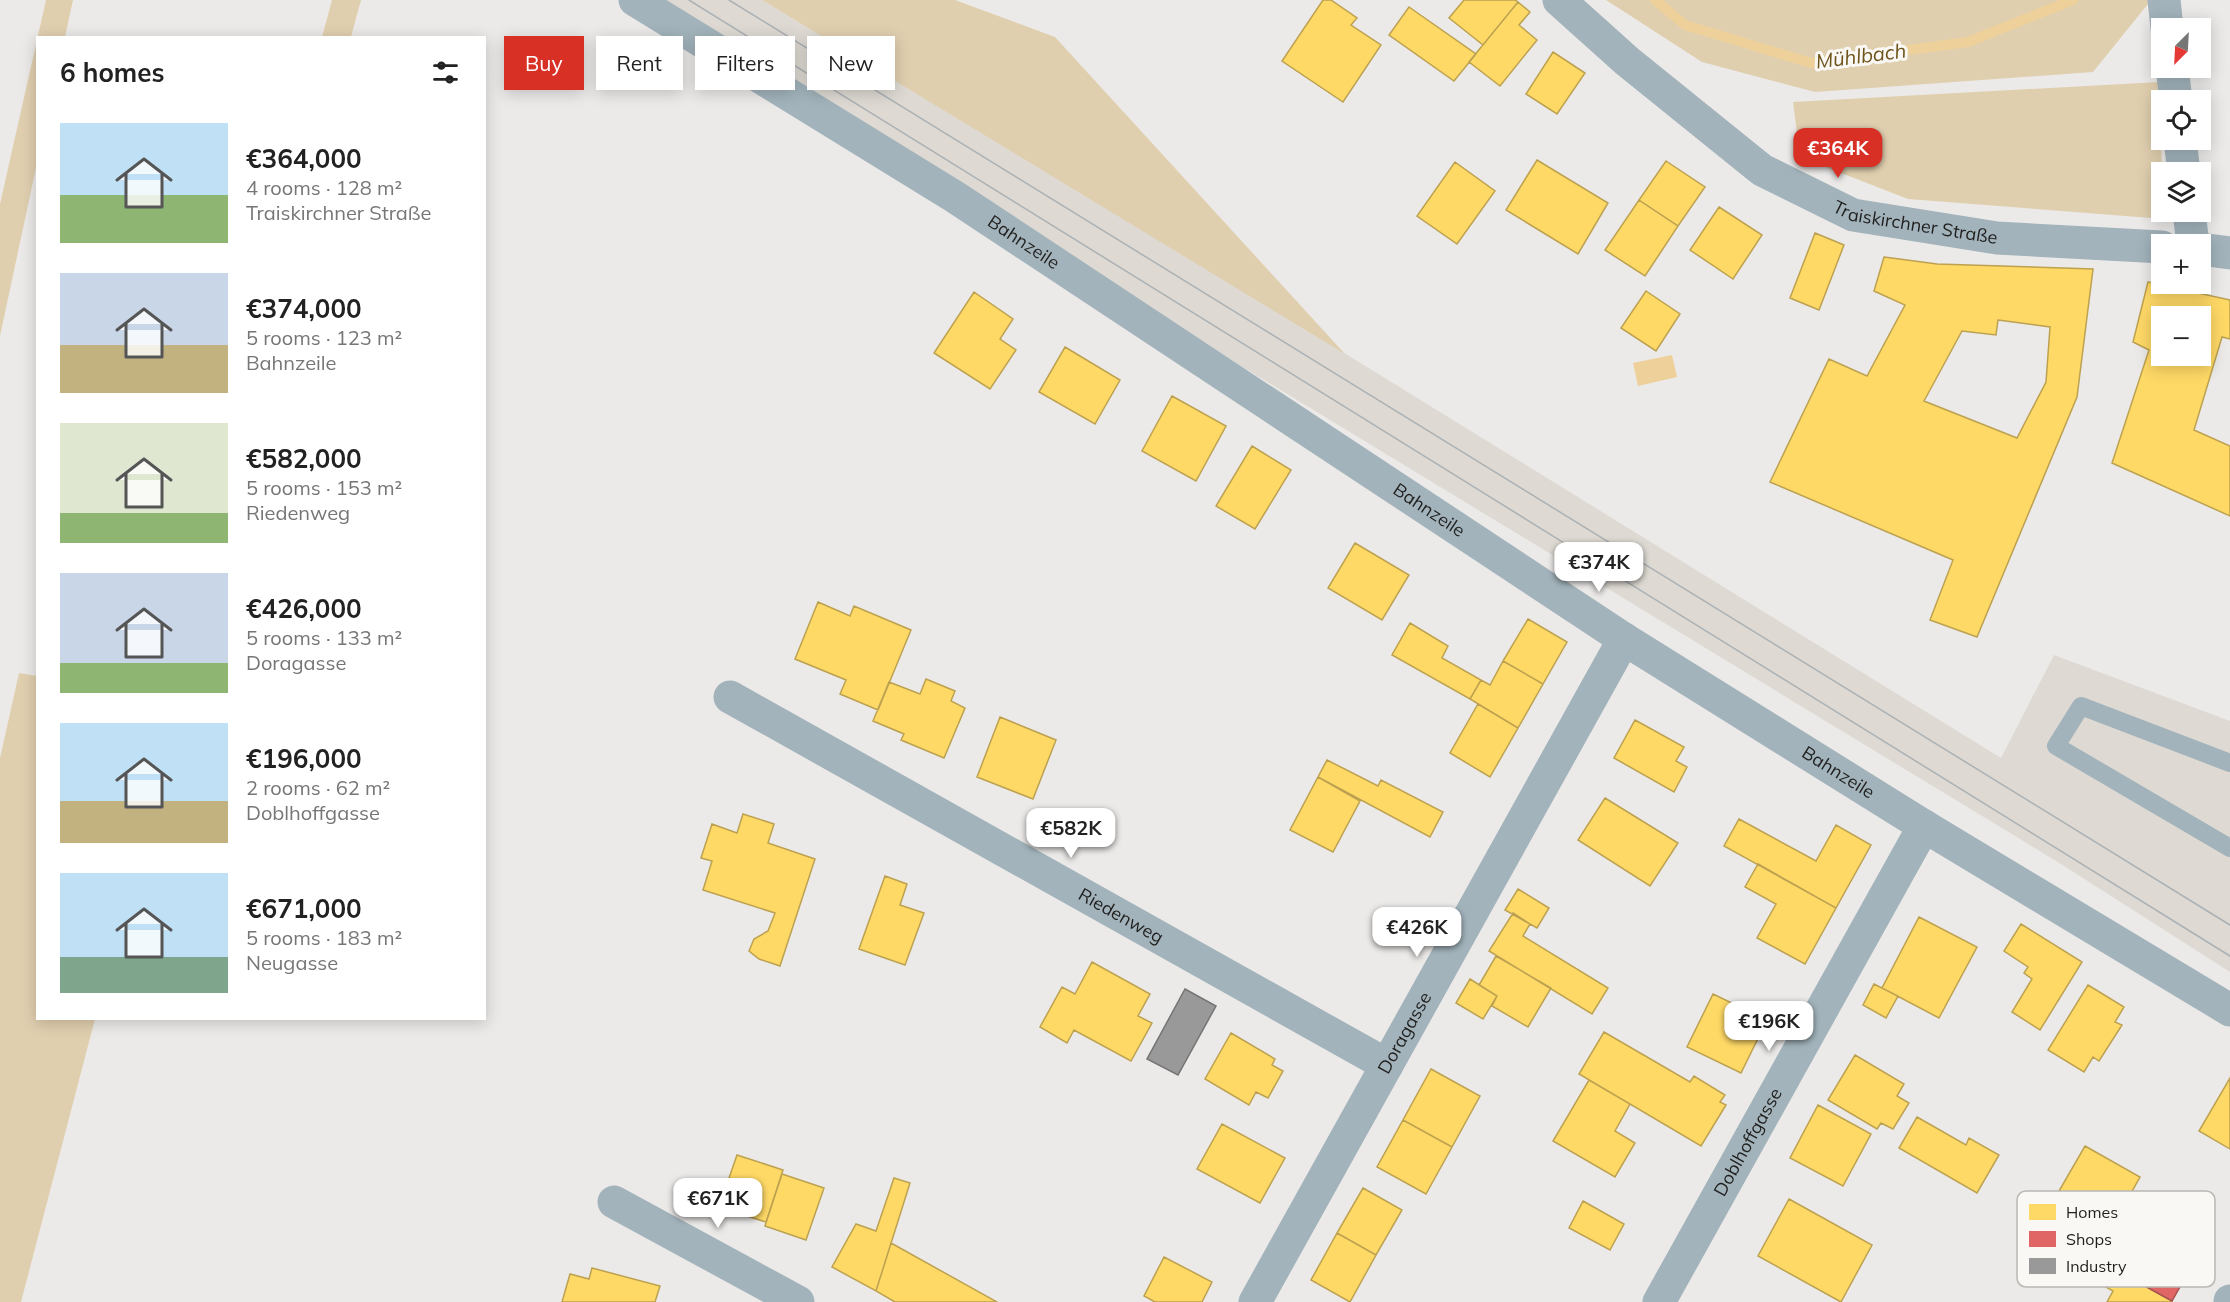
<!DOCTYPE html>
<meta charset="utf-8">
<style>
body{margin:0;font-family:Mulish,sans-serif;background:#f2f2f2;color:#222;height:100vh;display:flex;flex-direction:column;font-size:22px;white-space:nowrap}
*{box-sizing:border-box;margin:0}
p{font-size:20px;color:#767676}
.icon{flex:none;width:33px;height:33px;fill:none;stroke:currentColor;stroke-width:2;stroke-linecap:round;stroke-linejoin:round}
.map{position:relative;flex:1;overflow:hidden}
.sheet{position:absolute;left:36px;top:36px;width:450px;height:984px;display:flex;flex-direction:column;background:#fff;border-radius:0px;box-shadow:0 3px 15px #0003}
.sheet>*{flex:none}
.guide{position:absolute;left:504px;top:36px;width:570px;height:54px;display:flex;gap:12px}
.needle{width:39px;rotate:204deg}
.fabs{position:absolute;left:2151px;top:18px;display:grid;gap:12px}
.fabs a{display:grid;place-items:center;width:60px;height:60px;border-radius:0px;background:#fff;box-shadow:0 3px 15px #0003;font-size:30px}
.price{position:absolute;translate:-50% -51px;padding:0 14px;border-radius:12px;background:#fff;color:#222;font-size:20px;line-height:39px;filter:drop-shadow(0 2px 3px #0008)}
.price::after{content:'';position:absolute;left:50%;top:36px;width:18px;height:14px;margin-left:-9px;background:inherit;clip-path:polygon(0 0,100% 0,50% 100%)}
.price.active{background:#d93025;color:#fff}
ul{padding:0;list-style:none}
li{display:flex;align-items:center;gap:18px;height:150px;padding:0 24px}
li span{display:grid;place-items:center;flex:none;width:168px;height:120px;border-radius:0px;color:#555}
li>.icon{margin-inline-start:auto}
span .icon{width:72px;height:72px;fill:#fffc;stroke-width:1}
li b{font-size:26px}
h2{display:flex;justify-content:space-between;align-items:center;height:72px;padding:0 24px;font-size:26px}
.tag{padding:0 21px;border-radius:0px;background:#fff;box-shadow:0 3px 15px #0003;font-size:21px;line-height:54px}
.tag.active{background:#d93025;color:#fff}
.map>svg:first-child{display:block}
</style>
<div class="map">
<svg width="2230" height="1302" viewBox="0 0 2230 1302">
<rect width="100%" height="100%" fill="#eceae8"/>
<path fill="#dedad3" d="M662,0H762L1273,309L2001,758L2054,655L2230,721V972L2061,864L1241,366Z"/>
<path fill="#e0cfaf" d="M46,0H73L65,37L38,38L37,163L0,336V204Z
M332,0H361L351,37H322Z
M762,0H955L1055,37L1345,354Z
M1606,0H2148V4L2093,72L1815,92L1702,62Z
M2159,82L2162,172V212H2164V219L1908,199L1800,157L1793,102Z
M19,673L37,676L38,1018L95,1019L21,1302H0V758Z"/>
<path fill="#edd09a" d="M1672,355L1677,377L1638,386L1633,363Z"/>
<path fill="#ffd966" stroke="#bca150" stroke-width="1.5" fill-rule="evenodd" d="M1323,0H1331L1357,18L1351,25L1381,45L1343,102L1282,61Z
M1464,0H1515L1518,2L1483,45L1449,18Z
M1518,2L1530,12L1519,25L1537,40L1500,86L1469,62Z
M1409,7L1476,54L1454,81L1389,35Z
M1553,52L1585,73L1557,114L1526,94Z
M1537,160L1608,203L1578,254L1506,210Z
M1666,161L1705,187L1678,226L1639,200Z
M1455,162L1495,191L1457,244L1417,216Z
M1639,200L1678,226L1645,276L1605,250Z
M1719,207L1762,235L1733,279L1690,250Z
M1815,233L1844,245L1819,310L1790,298Z
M1884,257L1937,264L2093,269L2077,397L1977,637L1930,620L1953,560L1770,482L1829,359L1867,376L1905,305L1874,291ZM1998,320L2050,327L2046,382L2017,438L1924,401L1962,331L1996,335Z
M2148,282L2230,300V339L2222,337L2194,430L2230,446V516L2112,463L2149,350L2133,342ZM2162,316H2200V356H2162Z
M1646,291L1680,314L1656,351L1621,328Z
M974,292L1013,319L1000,339L1016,350L990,389L934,353Z
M1065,347L1120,380L1095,424L1039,392Z
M1172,396L1226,426L1196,481L1142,451Z
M1252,446L1291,470L1255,529L1216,506Z
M1355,543L1409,575L1382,620L1328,588Z
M818,602L850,616L854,606L911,630L878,710L840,694L846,680L795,659Z
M1528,619L1567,642L1543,684L1503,661Z
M1410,623L1448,646L1442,658L1481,680L1470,699L1392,655Z
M1503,661L1543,684L1518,728L1470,699L1481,680L1490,685Z
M926,679L955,691L951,701L965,708L944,758L901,740L904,734L873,721L889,682L920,694Z
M1478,704L1518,728L1490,777L1450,753Z
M1000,717L1056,740L1033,799L977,777Z
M1635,720L1684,747L1676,761L1687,767L1674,792L1614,758Z
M1327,760L1378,786L1381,780L1443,812L1430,837L1318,777Z
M1318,777L1360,801L1333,852L1290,830Z
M1605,798L1678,843L1650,886L1578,840Z
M743,814L774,824L768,843L815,859L780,966L759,959L749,951L754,939L768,931L775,913L703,890L712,861L701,858L712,824L737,833Z
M1739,819L1816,861L1836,825L1871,845L1836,908L1724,846Z
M1758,864L1836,908L1805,964L1757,938L1776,904L1745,887Z
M885,876L907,884L900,905L924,913L905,965L859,949Z
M1518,889L1549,908L1537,928L1505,910Z
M1513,913L1530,924L1523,936L1608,988L1592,1014L1489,951Z
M1919,917L1977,947L1939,1018L1882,988Z
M2021,924L2082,962L2040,1030L2012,1012L2032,979L2024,973L2028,967L2004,951Z
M1496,956L1551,988L1528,1027L1492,1006L1497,996L1479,985Z
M1092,962L1150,994L1138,1016L1152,1023L1131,1061L1074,1030L1067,1043L1040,1027L1062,987L1075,994Z
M1470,979L1497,996L1483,1019L1456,1003Z
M1874,984L1898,996L1886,1018L1863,1005Z
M2088,985L2124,1007L2115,1022L2122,1025L2099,1061L2093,1057L2084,1072L2048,1050Z
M1713,994L1767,1020L1741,1073L1687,1047Z
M1604,1032L1690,1082L1694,1076L1725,1095L1720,1102L1726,1105L1701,1146L1579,1074Z
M1231,1033L1275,1059L1272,1065L1283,1071L1268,1098L1256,1092L1249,1105L1205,1079Z
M1855,1055L1904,1084L1897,1096L1909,1103L1893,1129L1881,1123L1877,1129L1828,1100Z
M1431,1069L1480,1096L1452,1147L1403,1120Z
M2230,1078V1149L2199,1131Z
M1589,1080L1630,1104L1615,1131L1635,1143L1615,1177L1553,1141Z
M1818,1105L1871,1134L1843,1186L1790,1158Z
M1917,1117L1966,1145L1969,1138L1999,1155L1977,1193L1899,1148Z
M1403,1120L1452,1147L1426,1194L1377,1167Z
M1222,1124L1285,1158L1260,1203L1197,1169Z
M2085,1146L2140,1177L2106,1238L2083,1225L2092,1210L2059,1191Z
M737,1155L783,1170L766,1222L719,1207Z
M782,1174L824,1188L806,1240L765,1226Z
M894,1178L910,1183L876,1291L832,1267L856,1224L876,1231Z
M1363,1188L1402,1210L1376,1255L1337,1233Z
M1789,1199L1872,1245L1841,1302L1758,1256Z
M1583,1201L1624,1224L1610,1250L1569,1228Z
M2047,1231L2172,1301L2171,1302H2107L2113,1291L2037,1247Z
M1337,1233L1376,1255L1350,1302L1311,1280Z
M891,1243L997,1302H895L876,1291Z
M1164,1257L1212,1282L1202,1302H1155L1144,1296Z
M592,1268L660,1286L655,1302H562L570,1274L589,1279Z"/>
<path fill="#e06666" stroke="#a65150" stroke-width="1.5" d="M2164,1215L2207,1239L2172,1301L2130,1278Z"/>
<path fill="#999" stroke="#757474" stroke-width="1.5" d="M1185,989L1216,1006L1178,1075L1147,1059Z"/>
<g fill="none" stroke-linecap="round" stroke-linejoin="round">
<path stroke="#edd09a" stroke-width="10" d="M1655,0L1685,25L1811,63L1968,42L2073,0"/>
<path stroke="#a2b3bb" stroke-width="18" d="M2230,763L2081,706L2056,746L2230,848"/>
<g stroke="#a2b3bb" stroke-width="33">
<path id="s1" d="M635,0L955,197L1624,639L1924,826L2230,1010"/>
<path d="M2164,0L2167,28"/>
<path d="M2172,68L2176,100"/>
<path d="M2180,140L2184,172"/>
<path d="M2189,212L2193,244"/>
<path id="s2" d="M730,697L1387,1065"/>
<path d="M614,1202L798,1302"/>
<path id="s3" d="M1255,1302L1624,639"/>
<path id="s4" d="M1659,1302L1924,826"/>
</g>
<g stroke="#a2b3bb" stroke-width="33">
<path id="s5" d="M1559,0L1627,61L1762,170L1853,215L1997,238L2162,247"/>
<path d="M2200,249L2230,253"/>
<path d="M2230,1302V1301"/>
</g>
<path stroke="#abb1b4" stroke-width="1.5" d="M689,0L2230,956
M729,0L2230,925"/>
</g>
<g text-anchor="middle" stroke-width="6" stroke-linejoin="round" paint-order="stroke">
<g font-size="18" fill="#201f1e" stroke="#faf8f4">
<text dy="6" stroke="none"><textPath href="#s5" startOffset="429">Traiskirchner Straße</textPath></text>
<text dy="6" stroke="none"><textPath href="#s1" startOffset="458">Bahnzeile</textPath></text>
<text dy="6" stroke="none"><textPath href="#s1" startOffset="944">Bahnzeile</textPath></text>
<text dy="6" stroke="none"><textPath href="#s1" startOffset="1430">Bahnzeile</textPath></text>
<text dy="6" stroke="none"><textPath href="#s2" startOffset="448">Riedenweg</textPath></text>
<text dy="6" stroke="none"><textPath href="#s3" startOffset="308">Doragasse</textPath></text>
<text dy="6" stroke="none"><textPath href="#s4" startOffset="183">Doblhoffgasse</textPath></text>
</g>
<g font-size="20" font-style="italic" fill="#6e5319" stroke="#faf8f4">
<text transform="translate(1861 56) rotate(-7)" y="7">Mühlbach</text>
</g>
</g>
<rect x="2017" y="1191" width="198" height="96" rx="9" fill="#faf8f4" stroke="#b9b7b4" stroke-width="1.5"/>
<rect x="2029" y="1204" width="27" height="16" fill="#ffd966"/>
<rect x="2029" y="1231" width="27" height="16" fill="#e06666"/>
<rect x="2029" y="1258" width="27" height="16" fill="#999"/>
<g font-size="16" fill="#201f1e">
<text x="2066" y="1218">Homes</text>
<text x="2066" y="1245">Shops</text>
<text x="2066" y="1272">Industry</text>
</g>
</svg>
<div class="fabs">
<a><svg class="needle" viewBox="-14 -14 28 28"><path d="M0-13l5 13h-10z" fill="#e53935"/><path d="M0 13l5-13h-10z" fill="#767676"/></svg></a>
<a><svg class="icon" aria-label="locate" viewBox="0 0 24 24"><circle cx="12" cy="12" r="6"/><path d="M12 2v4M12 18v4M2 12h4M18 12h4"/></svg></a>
<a><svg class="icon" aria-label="layers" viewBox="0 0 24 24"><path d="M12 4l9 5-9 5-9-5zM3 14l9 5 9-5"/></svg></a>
<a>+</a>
<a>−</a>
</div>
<b class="price active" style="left:1838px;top:179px">€364K</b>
<b class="price" style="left:1599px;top:593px">€374K</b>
<b class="price" style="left:1071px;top:859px">€582K</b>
<b class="price" style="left:1417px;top:958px">€426K</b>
<b class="price" style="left:1769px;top:1052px">€196K</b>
<b class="price" style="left:718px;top:1229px">€671K</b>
<div class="guide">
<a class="tag active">Buy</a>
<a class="tag">Rent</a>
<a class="tag">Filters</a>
<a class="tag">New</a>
</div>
<section class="sheet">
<h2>6 homes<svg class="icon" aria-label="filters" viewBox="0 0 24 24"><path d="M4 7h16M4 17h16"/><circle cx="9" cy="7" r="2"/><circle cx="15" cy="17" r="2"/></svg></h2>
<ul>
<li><span style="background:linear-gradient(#bfe0f5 60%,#8fb573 0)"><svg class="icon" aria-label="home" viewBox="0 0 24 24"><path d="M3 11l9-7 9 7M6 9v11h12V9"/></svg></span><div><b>€364,000</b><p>4 rooms · 128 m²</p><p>Traiskirchner Straße</p></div></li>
<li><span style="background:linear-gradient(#c9d6e8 60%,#c2b280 0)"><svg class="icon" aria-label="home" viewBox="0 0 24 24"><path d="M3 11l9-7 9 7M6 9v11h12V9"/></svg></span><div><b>€374,000</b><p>5 rooms · 123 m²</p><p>Bahnzeile</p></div></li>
<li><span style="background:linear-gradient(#dfe7d0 75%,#8fb573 0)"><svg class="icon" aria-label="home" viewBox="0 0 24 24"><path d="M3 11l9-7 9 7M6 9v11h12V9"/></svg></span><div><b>€582,000</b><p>5 rooms · 153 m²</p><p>Riedenweg</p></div></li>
<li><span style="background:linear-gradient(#c9d6e8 75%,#8fb573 0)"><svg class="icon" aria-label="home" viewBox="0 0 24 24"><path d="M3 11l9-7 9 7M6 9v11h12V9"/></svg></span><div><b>€426,000</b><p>5 rooms · 133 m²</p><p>Doragasse</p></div></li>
<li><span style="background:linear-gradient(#bfe0f5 65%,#c2b280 0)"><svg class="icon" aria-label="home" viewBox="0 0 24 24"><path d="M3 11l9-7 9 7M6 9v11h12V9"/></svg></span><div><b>€196,000</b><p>2 rooms · 62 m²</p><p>Doblhoffgasse</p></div></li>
<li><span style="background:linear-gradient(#bfe0f5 70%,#7fa58c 0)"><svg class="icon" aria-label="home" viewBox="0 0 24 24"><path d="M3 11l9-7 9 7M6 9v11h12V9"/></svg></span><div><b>€671,000</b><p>5 rooms · 183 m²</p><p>Neugasse</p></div></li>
</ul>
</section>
</div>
